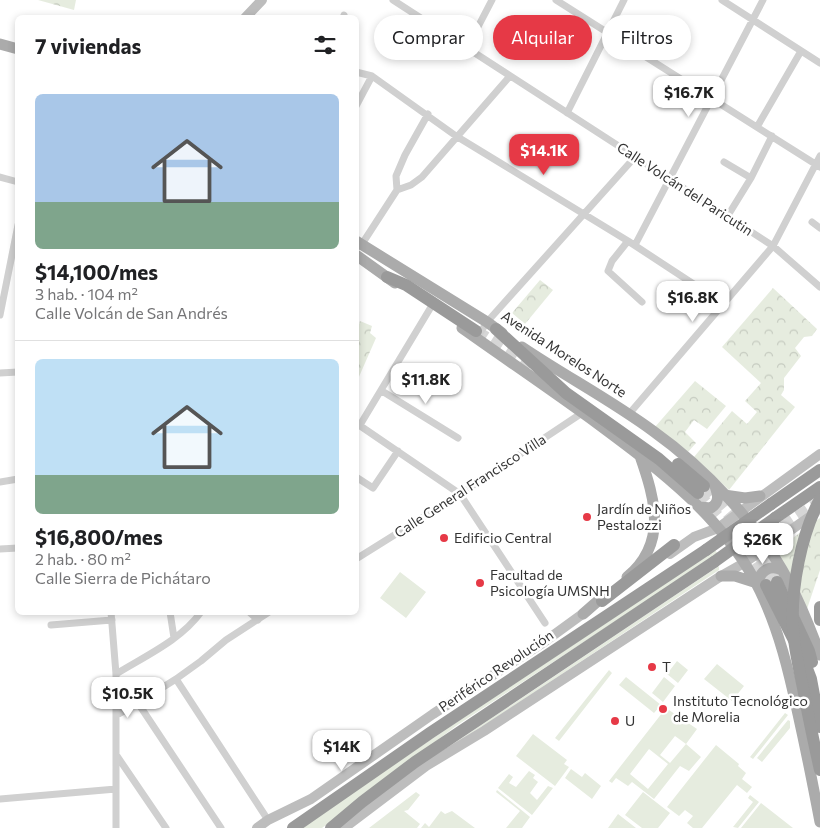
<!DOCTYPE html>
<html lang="es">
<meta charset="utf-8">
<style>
body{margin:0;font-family:Commissioner,sans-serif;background:#f6f6f6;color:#202124;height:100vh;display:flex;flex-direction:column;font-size:19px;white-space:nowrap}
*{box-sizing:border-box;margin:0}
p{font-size:16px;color:#757577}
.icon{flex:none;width:28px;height:28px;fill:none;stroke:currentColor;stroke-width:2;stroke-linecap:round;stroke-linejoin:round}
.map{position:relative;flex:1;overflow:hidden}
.sheet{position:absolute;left:15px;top:15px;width:344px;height:600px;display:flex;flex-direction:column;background:#fff;border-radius:8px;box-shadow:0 2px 8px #0003}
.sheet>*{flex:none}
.hud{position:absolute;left:374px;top:15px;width:371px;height:45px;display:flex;gap:10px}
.price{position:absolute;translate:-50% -42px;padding:0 11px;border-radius:10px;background:#fff;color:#222;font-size:16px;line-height:32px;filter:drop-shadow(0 1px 2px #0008)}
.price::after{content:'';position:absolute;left:50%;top:30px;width:15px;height:11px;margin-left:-8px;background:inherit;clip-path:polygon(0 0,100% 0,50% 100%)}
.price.current{background:#e63946;color:#fff}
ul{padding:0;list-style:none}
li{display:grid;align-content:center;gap:10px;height:265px;padding:0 20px}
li+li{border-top:1px solid #e0e0e0}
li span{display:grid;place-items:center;height:155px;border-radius:8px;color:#555}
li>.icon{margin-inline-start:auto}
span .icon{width:90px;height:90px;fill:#fffc;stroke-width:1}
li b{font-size:21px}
h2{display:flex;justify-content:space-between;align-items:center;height:60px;padding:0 20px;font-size:21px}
.tag{padding:0 18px;border-radius:22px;background:#fff;box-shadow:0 2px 8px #0003;font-size:18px;line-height:45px}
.tag.current{background:#e63946;color:#fff}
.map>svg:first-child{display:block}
</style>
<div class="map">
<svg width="820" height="828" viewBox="0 0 820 828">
<defs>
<pattern id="park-crowns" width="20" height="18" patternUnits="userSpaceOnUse" patternTransform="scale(1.25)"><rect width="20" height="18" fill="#e6ecdf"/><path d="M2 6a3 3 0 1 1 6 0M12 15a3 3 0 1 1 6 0" fill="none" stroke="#c6cbc0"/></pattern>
</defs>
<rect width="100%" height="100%" fill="#fff"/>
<path fill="#e6ecdf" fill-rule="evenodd" d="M715,550L718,554L456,726L322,828H302L369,781Z
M719,566V570L707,578L494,719L438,754Z
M400,572L426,592L406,618L380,598Z
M677,661L688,670L678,683L667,674Z
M717,664L744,686L732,701L704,679Z
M609,670L612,673L559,741L555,738Z
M626,677L661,705L654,713L619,685Z
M664,677L675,686L663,702L652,693Z
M666,708L697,729L686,744L701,757L689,771L680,766L654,799L632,782L628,786L616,778L612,783L609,781ZM675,736L686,744L670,763L660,755ZM649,749L668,764L648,789L630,774Z
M785,713L788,715L753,759L750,757Z
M788,720L790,721V728L762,762L757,758Z
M533,734L567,760L564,764L569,767L555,786L516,756Z
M716,745L739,764L738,766L746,773L742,779L752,787L747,793L737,785L702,828H693L687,823L693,816L685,810L679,816L667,807Z
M571,769L582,777L585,773L601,786L592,799L565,778Z
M529,771L535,775L533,778L538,782L530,793L537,800L548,786L553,788L532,815L498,788L509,774L513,777L509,783L516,787Z
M497,790L530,817L522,828H506L520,811L496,792Z
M416,792L420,795L408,810L404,811L420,824L417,828H369Z
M643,792L670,813L658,828H642L625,815Z
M750,795L759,802L738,828L733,827L753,802L748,798Z
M761,803L793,828H741Z
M441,811L445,814L452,811L475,828H421L425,823L429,827Z
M618,814L636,828H608Z"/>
<path fill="url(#park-crowns)" d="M38,0H76L74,10Z
M540,280L553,290L525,324L512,313Z
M773,288L817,329L812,336L804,337L795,348L801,356L784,378V390L781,395L795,407L729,490L694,457L732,411L747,424L757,412L745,401L761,383L722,347Z
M360,321L372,326L370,333L376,338L358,379L356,378V334Z
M695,381L726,406L707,429L694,420L685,432L696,443L688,452L655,427Z
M820,518V570L807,609L775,551Z"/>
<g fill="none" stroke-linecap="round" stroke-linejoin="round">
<path stroke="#d6d6d6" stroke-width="12" stroke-dasharray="12 6" stroke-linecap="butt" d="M476,331L531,366
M704,486L745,533L777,582
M698,493L736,538L766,585
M749,534L763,536L778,530L820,502"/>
<path stroke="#d0d0d0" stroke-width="7" d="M393,0L773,246L820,287
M556,0L820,167
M722,0L820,63
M343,18L344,15
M467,48L492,0
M356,72L372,76L456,136L628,241L724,304
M356,106L372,76
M567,113L624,0
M757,127L801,51
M724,162L751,178
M0,177L18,182
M397,190L411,185L422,177L510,76
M727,217L751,178L772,136
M812,222L820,228
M628,241L612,261L608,271L642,302
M635,245L763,0
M356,248L362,244L397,190L396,176L405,155L428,114
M0,315L18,225
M477,338L487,322L635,157
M0,373L18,372
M382,391L458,438
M629,414L773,246L820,156
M356,423L460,494L545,623
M360,425L431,307
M356,477L373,488L398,451
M0,482L18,479
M0,549L18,548
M356,559L460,494L582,413
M111,612L116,674V828
M170,612L174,638
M249,612L258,620
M51,625L112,620
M116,674C145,656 181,640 201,612
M176,679L268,820
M138,703L221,828
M117,715L138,703L176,679L201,661L226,640L269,612
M117,756L166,828
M0,799L116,789"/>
<path stroke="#bdbdbd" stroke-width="10" d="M245,18L262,0
M670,554L694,537L718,528L820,454
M257,828L268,820L311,799L433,714L544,642L588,610
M344,828L426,766L484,731L721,576L744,563L815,513"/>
<path stroke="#ababab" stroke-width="11" d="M0,44L18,49
M356,241L487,322L502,333
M356,255L395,283
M462,328C507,360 553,391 598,424C660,470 726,519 760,591C779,630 789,672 798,714C806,750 813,785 820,822
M522,347C565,376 611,400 653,431C705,468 759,525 789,582C801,605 811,630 820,655
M724,495L745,498L760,496
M699,507L711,508C720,502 718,495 715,486
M721,576H735L757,583C761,571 769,564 782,570
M627,577C668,543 655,499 640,456
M583,614L607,593"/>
<path stroke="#9a9a9a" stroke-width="12" d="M387,277L406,285L476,331
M496,329L566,393L659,459L698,493
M678,464L704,486
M771,504L820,470
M775,518L820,487
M777,582L809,651L812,662
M766,585L803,658L811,679L820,727
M602,601L674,545
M820,607V620
M293,828L430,733L706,550
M331,828L362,802L415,762L714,562"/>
<path stroke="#9a9a9a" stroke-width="12" d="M820,499C801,535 791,587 793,628C794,648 799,668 803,688C808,715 814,743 820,770
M706,550L771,504
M714,562L775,518"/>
</g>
<g fill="#e63946" stroke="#fff" stroke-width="2">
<circle cx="587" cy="517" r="5"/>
<circle cx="444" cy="538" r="5"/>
<circle cx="480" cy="583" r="5"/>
<circle cx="652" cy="667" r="5"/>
<circle cx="663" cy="709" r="5"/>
<circle cx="615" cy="721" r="5"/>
</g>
<g text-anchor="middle" stroke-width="5" stroke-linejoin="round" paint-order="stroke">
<g font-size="14" fill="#333" stroke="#fff">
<text transform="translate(685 189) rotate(33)" y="5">Calle Volcán del Paricutin</text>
<text transform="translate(564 354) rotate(33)" y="5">Avenida Morelos Norte</text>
<text transform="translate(470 486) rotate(-33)" y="5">Calle General Francisco Villa</text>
<text transform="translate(496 671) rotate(-34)" y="5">Periférico Revolución</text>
</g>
<g font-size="14" fill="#333" stroke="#fff" text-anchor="start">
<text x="597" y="514">Jardín de Niños<tspan x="597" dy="16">Pestalozzi</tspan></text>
<text x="454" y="543">Edificio Central</text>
<text x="490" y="580">Facultad de<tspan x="490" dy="16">Psicología UMSNH</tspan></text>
<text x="662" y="672">T</text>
<text x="673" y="706">Instituto Tecnológico<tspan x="673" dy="16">de Morelia</tspan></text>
<text x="625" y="726">U</text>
</g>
</g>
</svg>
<b class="price" style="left:689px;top:118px">$16.7K</b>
<b class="price current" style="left:544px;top:176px">$14.1K</b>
<b class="price" style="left:693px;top:323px">$16.8K</b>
<b class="price" style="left:426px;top:405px">$11.8K</b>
<b class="price" style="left:763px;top:565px">$26K</b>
<b class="price" style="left:128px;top:719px">$10.5K</b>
<b class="price" style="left:342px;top:772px">$14K</b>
<div class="hud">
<a class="tag">Comprar</a>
<a class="tag current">Alquilar</a>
<a class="tag">Filtros</a>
</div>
<section class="sheet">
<h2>7 viviendas<svg class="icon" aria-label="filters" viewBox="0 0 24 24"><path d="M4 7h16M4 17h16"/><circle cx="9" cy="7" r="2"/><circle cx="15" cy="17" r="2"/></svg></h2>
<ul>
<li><span style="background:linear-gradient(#a9c7e8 70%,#7fa58c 0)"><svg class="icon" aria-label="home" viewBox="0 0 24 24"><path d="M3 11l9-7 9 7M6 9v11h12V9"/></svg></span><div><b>$14,100/mes</b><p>3 hab. · 104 m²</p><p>Calle Volcán de San Andrés</p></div></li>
<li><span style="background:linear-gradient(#bfe0f5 75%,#7fa58c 0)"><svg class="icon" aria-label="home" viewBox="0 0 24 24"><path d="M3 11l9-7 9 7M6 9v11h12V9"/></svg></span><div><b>$16,800/mes</b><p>2 hab. · 80 m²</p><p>Calle Sierra de Pichátaro</p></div></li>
</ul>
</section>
</div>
